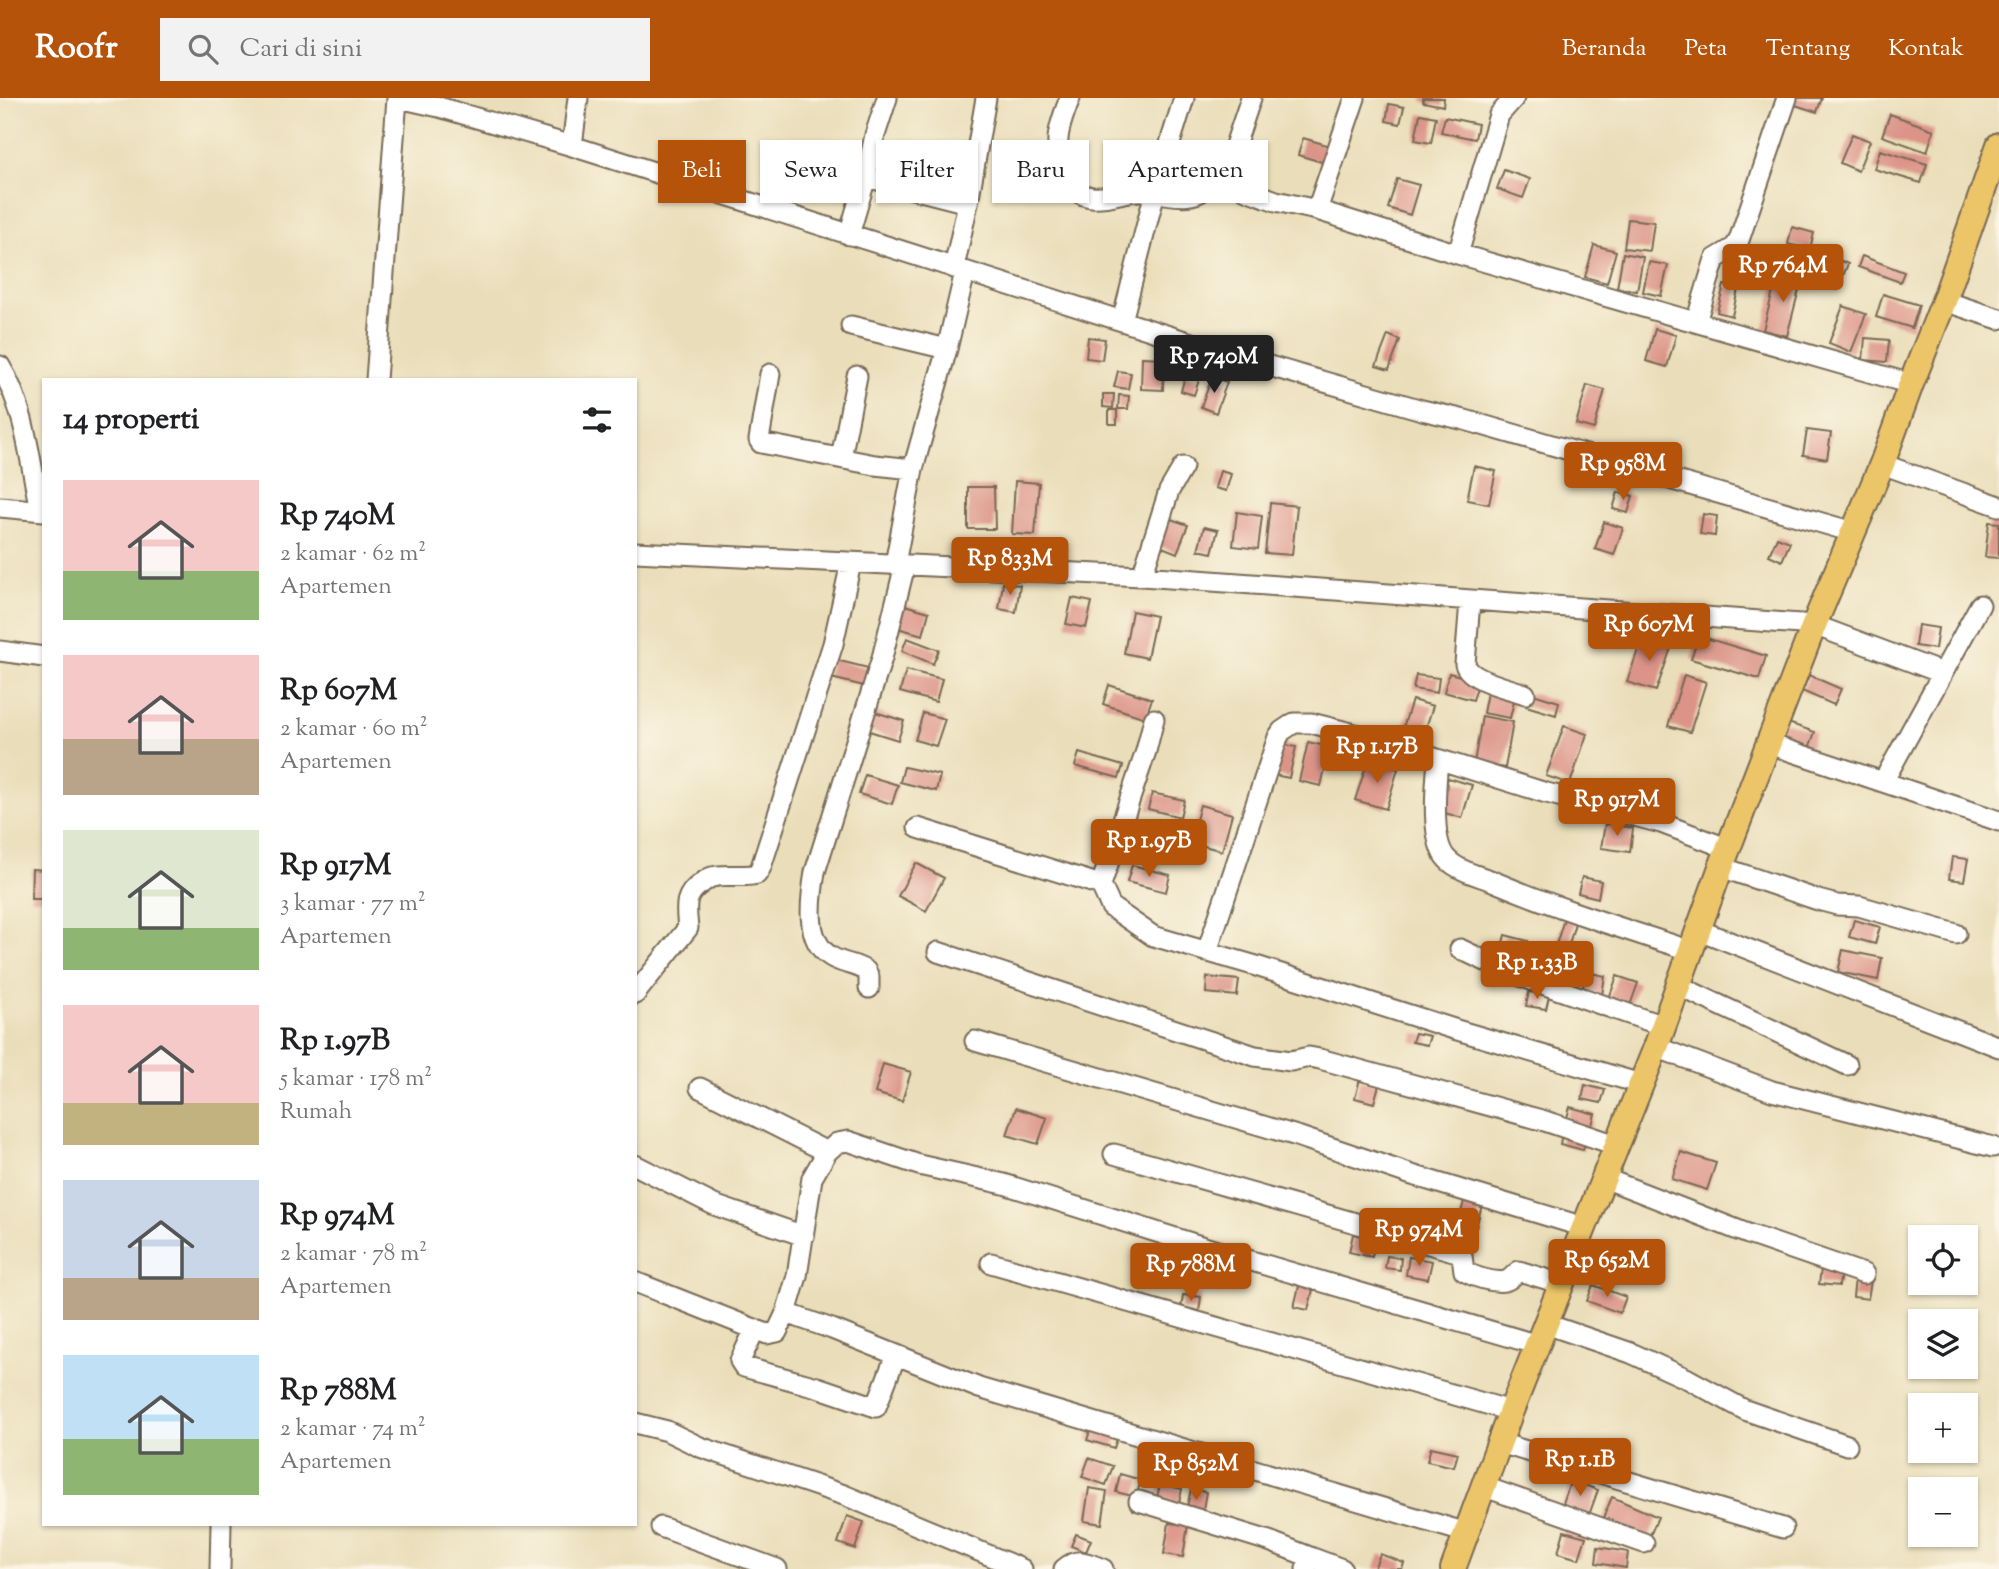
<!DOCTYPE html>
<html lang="id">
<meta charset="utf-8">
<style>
body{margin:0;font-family:"Sorts Mill Goudy",serif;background:#f2f2f2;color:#202124;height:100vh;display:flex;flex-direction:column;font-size:26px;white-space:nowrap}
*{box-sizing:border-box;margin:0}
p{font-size:23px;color:#757577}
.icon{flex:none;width:38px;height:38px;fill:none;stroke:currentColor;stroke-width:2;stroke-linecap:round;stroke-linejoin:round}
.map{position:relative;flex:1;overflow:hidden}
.sheet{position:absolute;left:42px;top:280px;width:595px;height:1148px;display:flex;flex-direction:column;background:#fff;border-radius:0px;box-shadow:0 2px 5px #0004}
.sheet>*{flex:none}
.banner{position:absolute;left:658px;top:42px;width:665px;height:63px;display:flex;gap:14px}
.controls{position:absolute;left:1908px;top:1127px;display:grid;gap:14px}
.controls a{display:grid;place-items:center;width:70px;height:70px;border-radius:0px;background:#fff;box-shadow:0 2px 5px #0004;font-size:35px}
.price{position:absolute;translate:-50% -60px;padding:0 16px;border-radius:7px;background:#b45309;color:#fff;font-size:23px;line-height:46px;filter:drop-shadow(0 2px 4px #0008)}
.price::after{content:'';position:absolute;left:50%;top:42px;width:21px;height:16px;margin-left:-10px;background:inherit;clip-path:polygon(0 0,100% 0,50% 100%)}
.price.selected{background:#222;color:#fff}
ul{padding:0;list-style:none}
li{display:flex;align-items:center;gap:21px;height:175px;padding:0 21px}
li span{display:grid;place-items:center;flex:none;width:196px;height:140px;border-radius:0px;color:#555}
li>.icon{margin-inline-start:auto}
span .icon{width:84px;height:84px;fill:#fffc;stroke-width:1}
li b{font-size:30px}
h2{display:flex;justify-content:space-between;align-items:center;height:84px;padding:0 21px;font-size:30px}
.tag{padding:0 24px;border-radius:0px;background:#fff;box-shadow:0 2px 5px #0004;font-size:24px;line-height:63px}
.tag.selected{background:#b45309;color:#fff}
header{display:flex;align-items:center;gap:42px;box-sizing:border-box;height:98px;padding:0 35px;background:#b45309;color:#fff}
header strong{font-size:33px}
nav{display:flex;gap:38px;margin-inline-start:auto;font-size:24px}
.search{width:490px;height:63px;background:#f2f2f2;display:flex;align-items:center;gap:18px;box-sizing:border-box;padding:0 24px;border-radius:0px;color:#757577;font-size:26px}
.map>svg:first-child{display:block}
</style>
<header>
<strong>Roofr</strong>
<div class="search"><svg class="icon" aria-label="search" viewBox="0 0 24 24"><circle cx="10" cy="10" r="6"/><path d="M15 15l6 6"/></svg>Cari di sini</div>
<nav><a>Beranda</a><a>Peta</a><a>Tentang</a><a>Kontak</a></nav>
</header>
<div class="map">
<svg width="1999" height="1471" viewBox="0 0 1999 1471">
<rect width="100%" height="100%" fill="#fcf5e5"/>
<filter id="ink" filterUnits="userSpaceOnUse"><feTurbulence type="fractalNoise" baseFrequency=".0143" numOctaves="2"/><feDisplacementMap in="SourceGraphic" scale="14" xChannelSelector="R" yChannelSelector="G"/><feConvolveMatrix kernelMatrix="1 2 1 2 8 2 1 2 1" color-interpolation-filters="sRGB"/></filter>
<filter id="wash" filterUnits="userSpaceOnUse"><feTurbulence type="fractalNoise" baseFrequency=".00686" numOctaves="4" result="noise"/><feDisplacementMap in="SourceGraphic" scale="28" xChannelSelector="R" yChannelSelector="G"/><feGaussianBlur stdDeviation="1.57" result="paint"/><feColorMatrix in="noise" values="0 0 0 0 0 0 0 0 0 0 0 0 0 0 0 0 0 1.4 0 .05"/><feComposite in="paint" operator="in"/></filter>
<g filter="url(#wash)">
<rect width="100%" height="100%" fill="#eadeba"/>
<g id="blocks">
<path fill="#dc9488" d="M1423,0H1444L1443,8L1423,4Z
M1794,0H1822L1817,14L1792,6Z
M1389,6L1404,9L1400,26L1386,23Z
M1420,16L1436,19L1431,45L1415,42Z
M1890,16L1934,32L1927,54L1882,38Z
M1445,19L1478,26L1475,41L1441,34Z
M1852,36L1870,43L1858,73L1840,65Z
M1303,40L1330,48L1325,65L1298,57Z
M1880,52L1927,66L1921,85L1874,71Z
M1504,72L1530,81L1523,100L1497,91Z
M1397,81L1419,87L1410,117L1388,110Z
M1628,121L1654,124L1650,153L1624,150Z
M1792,129L1814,135L1810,151L1788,146Z
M1594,147L1616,153L1607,185L1585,179Z
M1623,155L1643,159L1637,193L1617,190Z
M1825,156L1848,166L1837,192L1814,182Z
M1862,158L1904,174L1900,184L1858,169Z
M1649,164L1668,167L1661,198L1643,194Z
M1778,174L1802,180L1787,238L1763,232Z
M1724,187L1738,191L1732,218L1717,214Z
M1883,196L1919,207L1912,230L1876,219Z
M1843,208L1866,216L1851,254L1829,245Z
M1655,231L1676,237L1667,269L1646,263Z
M1388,237L1400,242L1389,272L1376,268Z
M1088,239L1105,241L1102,262L1086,260Z
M1865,240L1889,242L1887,264L1863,262Z
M1142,259L1164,260L1163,292L1141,291Z
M1118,273L1131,275L1128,291L1114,289Z
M1185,278L1199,282L1194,297L1181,293Z
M1212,279L1227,284L1216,315L1201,309Z
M1587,287L1605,292L1594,331L1576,326Z
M1103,296H1114L1113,310L1103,309Z
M1119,297L1129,298L1128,311H1118Z
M1109,312H1117V326H1109Z
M1807,332L1831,335L1827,361L1803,357Z
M1474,368L1496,373L1489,406L1467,402Z
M1220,373L1231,376L1226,393L1215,390Z
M1015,383L1039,385L1035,437L1012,436Z
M968,389H994L995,431H968Z
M1618,394L1633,398L1628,415L1613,411Z
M1270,405L1297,408L1292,457L1265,455Z
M1237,414L1262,418L1258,451L1233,448Z
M1703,416L1717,418L1715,438L1700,436Z
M1168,420L1188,427L1177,455L1157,447Z
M1604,424L1623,430L1614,457L1595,451Z
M1989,424L1999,425V460L1985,459Z
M1204,429L1218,432L1212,455L1198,452Z
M1777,439L1790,444L1782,463L1769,457Z
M1003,485L1020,487L1016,514L999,511Z
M1072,500L1092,504L1086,530L1066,526Z
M901,506L929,514L923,537L894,529Z
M1132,513L1156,518L1147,560L1124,555Z
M1918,527L1938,530L1935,551L1915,548Z
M1643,537L1672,547L1656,593L1627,584Z
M1699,538L1766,558L1759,581L1691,561Z
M907,540L939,552L933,566L902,553Z
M832,561L868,570L864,588L827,579Z
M906,572L942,581L936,604L900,594Z
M1449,575L1479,583L1473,602L1444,594Z
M1416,577L1439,580L1437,595L1413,591Z
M1684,577L1706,584L1690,634L1668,628Z
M1809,577L1841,591L1834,607L1802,593Z
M1109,587L1152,601L1145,620L1103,606Z
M1488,589L1516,595L1510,620L1483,615Z
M1530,595L1559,604L1556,617L1526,608Z
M1412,602L1433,608L1423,639L1402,633Z
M872,613L904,623L898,642L866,632Z
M923,615L945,621L936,648L915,642Z
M1482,618L1513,624L1505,670L1474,665Z
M1782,623L1815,634L1808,653L1776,642Z
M1564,628L1587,636L1570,686L1546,678Z
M1308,644L1330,649L1321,688L1299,683Z
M1282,646L1296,649L1289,680L1274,677Z
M1079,655L1123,668L1119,680L1075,668Z
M1368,662L1398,671L1386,711L1355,702Z
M904,669L940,677L936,693L900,684Z
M865,677L898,687L892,706L859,696Z
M1448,680L1472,687L1462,720L1438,713Z
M1152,695L1184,702L1180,719L1148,711Z
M1200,707L1232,716L1222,753L1190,744Z
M1605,726L1633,730L1630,754L1601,750Z
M1952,759L1968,761L1964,783L1949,781Z
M916,765L944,780L926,813L898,798Z
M1132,767L1170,777L1166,794L1127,784Z
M32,771L44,772V801H31Z
M1582,779L1601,783L1598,800L1578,795Z
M1564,821L1575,825L1566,857L1554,853L1551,873L1522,868L1525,855L1521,866L1499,860L1505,837L1528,843L1526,848L1554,853Z
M1854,822L1880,829L1875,846L1849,839Z
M1843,852L1882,860L1878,882L1838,874Z
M1586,874L1605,878L1602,897L1582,893Z
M1617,878L1638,885L1628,913L1607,906Z
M1207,879L1239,882L1237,898L1206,895Z
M1529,894L1549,898L1546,911L1526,908Z
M1415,935L1430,938L1427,947L1412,944Z
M883,966L911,974L902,1003L875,995Z
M1360,981L1379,987L1374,1005L1355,1000Z
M1585,987L1605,992L1601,1005L1582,1001Z
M1570,1009L1595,1016L1590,1034L1565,1027Z
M1016,1010L1047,1020L1038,1046L1007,1037Z
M1562,1035L1586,1041L1583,1052L1560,1046Z
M1681,1054L1716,1065L1707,1092L1672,1081Z
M1465,1099L1483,1103L1476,1130L1458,1127Z
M1353,1136L1376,1141L1372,1159L1349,1154Z
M1387,1158L1401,1160L1400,1172L1385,1170Z
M1409,1159L1432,1163L1428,1181L1406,1177Z
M1821,1171L1841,1173L1839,1188L1819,1186Z
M1855,1180L1871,1183L1868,1201L1853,1199Z
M1300,1184L1314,1188L1308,1212L1294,1209Z
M1593,1187L1626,1199L1620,1215L1587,1203Z
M1183,1197L1201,1199L1199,1214L1181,1211Z
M1093,1324L1120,1332L1114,1350L1087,1342Z
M1431,1349L1458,1355L1454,1369L1427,1363Z
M1089,1360L1113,1368L1106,1387L1082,1379Z
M1120,1376L1141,1382L1136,1399L1116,1394Z
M1571,1382L1598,1392L1589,1417L1562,1408Z
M1160,1386L1182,1391L1179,1405L1157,1400Z
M1089,1390L1107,1393L1102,1426L1084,1423Z
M1191,1391L1206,1394L1202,1417L1186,1414Z
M1612,1399L1658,1419L1649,1440L1603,1420Z
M847,1418L864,1424L855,1451L838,1445Z
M1169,1425L1188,1427L1183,1459L1164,1456Z
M1564,1433L1586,1439L1579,1461L1558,1455Z
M1076,1436L1091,1442L1086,1454L1071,1448Z
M1598,1449L1628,1454L1626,1470L1596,1465Z
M1380,1456L1404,1465L1402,1471H1374Z"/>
</g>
</g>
<g filter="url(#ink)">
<use href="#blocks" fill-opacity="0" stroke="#786955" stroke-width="2"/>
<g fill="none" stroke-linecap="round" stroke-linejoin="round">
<defs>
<path id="minor" d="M399,0L439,9L572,48L1210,251L1422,312L1465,322L1853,434
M887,0L875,37L866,79L968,105
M1070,0C1065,13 1059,27 1058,41C1057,65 1066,96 1092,99C1108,101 1123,93 1140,93C1158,93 1181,102 1198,95C1208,91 1216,82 1225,77
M1251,0L1225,77L1246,92L1276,103L1317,112L1458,156L1911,286
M572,48L578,0
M1317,112L1355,0
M849,137L866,79
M1458,156L1499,17L1514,0
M954,170L968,105L986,0
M1944,203L1999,221
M1122,223L1155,94L1184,0
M1696,224L1715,161L1735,149L1739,142L1787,0
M851,228L947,251
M0,268C26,310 30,365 40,412
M770,276L759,342L761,345L875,367L913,371
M376,282L397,0
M841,360L857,278
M1882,366L1999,408
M0,409L44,413
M635,454L1142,478L1814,527L1942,575
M895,466L913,371L947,251L965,174
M1142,478L1169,393L1183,369
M1470,503L1465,566C1470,583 1509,590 1525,596
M0,553L44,559
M1154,621L1146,653L1101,787L1111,809L1153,838L1253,867L1457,932L1641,986
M1769,646L1883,684L1980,507
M1438,662C1436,685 1430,744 1447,761C1458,773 1480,778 1495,784C1559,811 1625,831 1691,853
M1883,684L1999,723
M918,730L1101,787
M1721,769L1818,802L1837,807L1859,808L1956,836
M1699,832L1999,949
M1460,851L1511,875L1663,928
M938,854L1255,958L1291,963L1309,959L1320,961L1545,1023L1616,1047
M1207,854L1278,639L1282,633L1294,625H1311L1367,639L1543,694L1661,725L1729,751
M1679,888L1847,967
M869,890V879L866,873C855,865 841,866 830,858C804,842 811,799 815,774L882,560L905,467
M635,896L688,830C686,810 683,797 702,785C705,783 708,780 712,779C726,775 743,780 757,776L761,769L833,546L851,465
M975,943L1297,1038L1412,1077L1584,1129
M1656,949L1772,993L1993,1049
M700,990L827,1054
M1114,1056L1457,1154L1462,1158L1464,1173C1474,1179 1493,1185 1505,1183C1511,1182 1514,1176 1519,1173L1562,1186
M635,1067L714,1107L804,1138
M1604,1080L1748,1136L1864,1176
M991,1165L1511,1313
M635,1184L767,1236L777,1234L786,1215
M1546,1226L1631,1255L1688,1281L1745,1312L1847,1347
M755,1231L740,1263L744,1269L817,1289L876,1309L896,1257
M635,1325L667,1333L700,1349L844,1397L1022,1471
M1500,1345L1783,1430
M1485,1389L1644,1445
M1139,1403L1269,1443L1310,1459L1306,1471
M661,1429L777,1471
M1467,1435L979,1290L832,1231L786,1215L797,1178L812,1080L827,1054L837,1045L848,1043L919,1067L1004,1086L1204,1149L1538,1247
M1310,1459L1342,1471
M220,1471L221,1426
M1064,1471C1078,1458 1087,1465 1103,1471"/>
<path id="major" d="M1453,1471L1511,1313L1656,949L1721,769L1814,527L1882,366L1911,286L1944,203L1999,47"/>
</defs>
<use href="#minor" stroke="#786955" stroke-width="23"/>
<use href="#major" stroke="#786955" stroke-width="28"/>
<use href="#minor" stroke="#fff" stroke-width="19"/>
<use href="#major" stroke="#edc569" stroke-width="24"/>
</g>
</g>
</svg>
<div class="controls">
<a><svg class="icon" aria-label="locate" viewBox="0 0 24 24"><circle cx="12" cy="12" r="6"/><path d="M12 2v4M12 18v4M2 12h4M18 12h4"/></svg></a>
<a><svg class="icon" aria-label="layers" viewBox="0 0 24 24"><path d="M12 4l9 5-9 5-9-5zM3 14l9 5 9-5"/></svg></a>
<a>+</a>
<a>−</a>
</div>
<b class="price" style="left:1783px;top:206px">Rp 764M</b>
<b class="price selected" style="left:1214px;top:297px">Rp 740M</b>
<b class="price" style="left:1623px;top:404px">Rp 958M</b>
<b class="price" style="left:1010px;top:499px">Rp 833M</b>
<b class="price" style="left:1649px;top:565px">Rp 607M</b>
<b class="price" style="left:1377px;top:687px">Rp 1.17B</b>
<b class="price" style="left:1617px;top:740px">Rp 917M</b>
<b class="price" style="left:1149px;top:781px">Rp 1.97B</b>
<b class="price" style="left:1537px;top:903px">Rp 1.33B</b>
<b class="price" style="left:1419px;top:1170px">Rp 974M</b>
<b class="price" style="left:1607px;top:1201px">Rp 652M</b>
<b class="price" style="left:1191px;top:1205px">Rp 788M</b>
<b class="price" style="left:1580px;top:1400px">Rp 1.1B</b>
<b class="price" style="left:1196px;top:1404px">Rp 852M</b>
<div class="banner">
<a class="tag selected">Beli</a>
<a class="tag">Sewa</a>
<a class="tag">Filter</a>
<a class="tag">Baru</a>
<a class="tag">Apartemen</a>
</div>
<section class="sheet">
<h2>14 properti<svg class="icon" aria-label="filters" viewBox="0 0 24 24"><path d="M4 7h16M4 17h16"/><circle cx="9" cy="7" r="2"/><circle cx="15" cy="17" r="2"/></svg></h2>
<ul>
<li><span style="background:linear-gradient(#f6c9c9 65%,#8fb573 0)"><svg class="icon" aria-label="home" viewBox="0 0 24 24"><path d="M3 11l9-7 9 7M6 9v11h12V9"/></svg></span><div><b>Rp 740M</b><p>2 kamar · 62 m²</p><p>Apartemen</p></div></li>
<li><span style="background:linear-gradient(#f6c9c9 60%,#b9a48a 0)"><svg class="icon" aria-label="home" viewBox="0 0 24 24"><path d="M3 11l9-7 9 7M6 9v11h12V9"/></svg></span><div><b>Rp 607M</b><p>2 kamar · 60 m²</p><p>Apartemen</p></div></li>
<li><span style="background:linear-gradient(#dfe7d0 70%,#8fb573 0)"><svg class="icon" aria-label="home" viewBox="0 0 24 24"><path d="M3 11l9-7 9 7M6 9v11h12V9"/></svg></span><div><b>Rp 917M</b><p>3 kamar · 77 m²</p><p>Apartemen</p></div></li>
<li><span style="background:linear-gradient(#f6c9c9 70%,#c2b280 0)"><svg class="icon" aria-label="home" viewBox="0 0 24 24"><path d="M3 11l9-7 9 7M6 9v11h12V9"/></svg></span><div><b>Rp 1.97B</b><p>5 kamar · 178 m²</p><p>Rumah</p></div></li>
<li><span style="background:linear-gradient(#c9d6e8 70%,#b9a48a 0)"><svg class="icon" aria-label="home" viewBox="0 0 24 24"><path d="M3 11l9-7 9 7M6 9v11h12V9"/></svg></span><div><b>Rp 974M</b><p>2 kamar · 78 m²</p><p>Apartemen</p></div></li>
<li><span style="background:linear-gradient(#bfe0f5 60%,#8fb573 0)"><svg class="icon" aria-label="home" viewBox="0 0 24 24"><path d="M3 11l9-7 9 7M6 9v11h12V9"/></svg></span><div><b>Rp 788M</b><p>2 kamar · 74 m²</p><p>Apartemen</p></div></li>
</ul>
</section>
</div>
